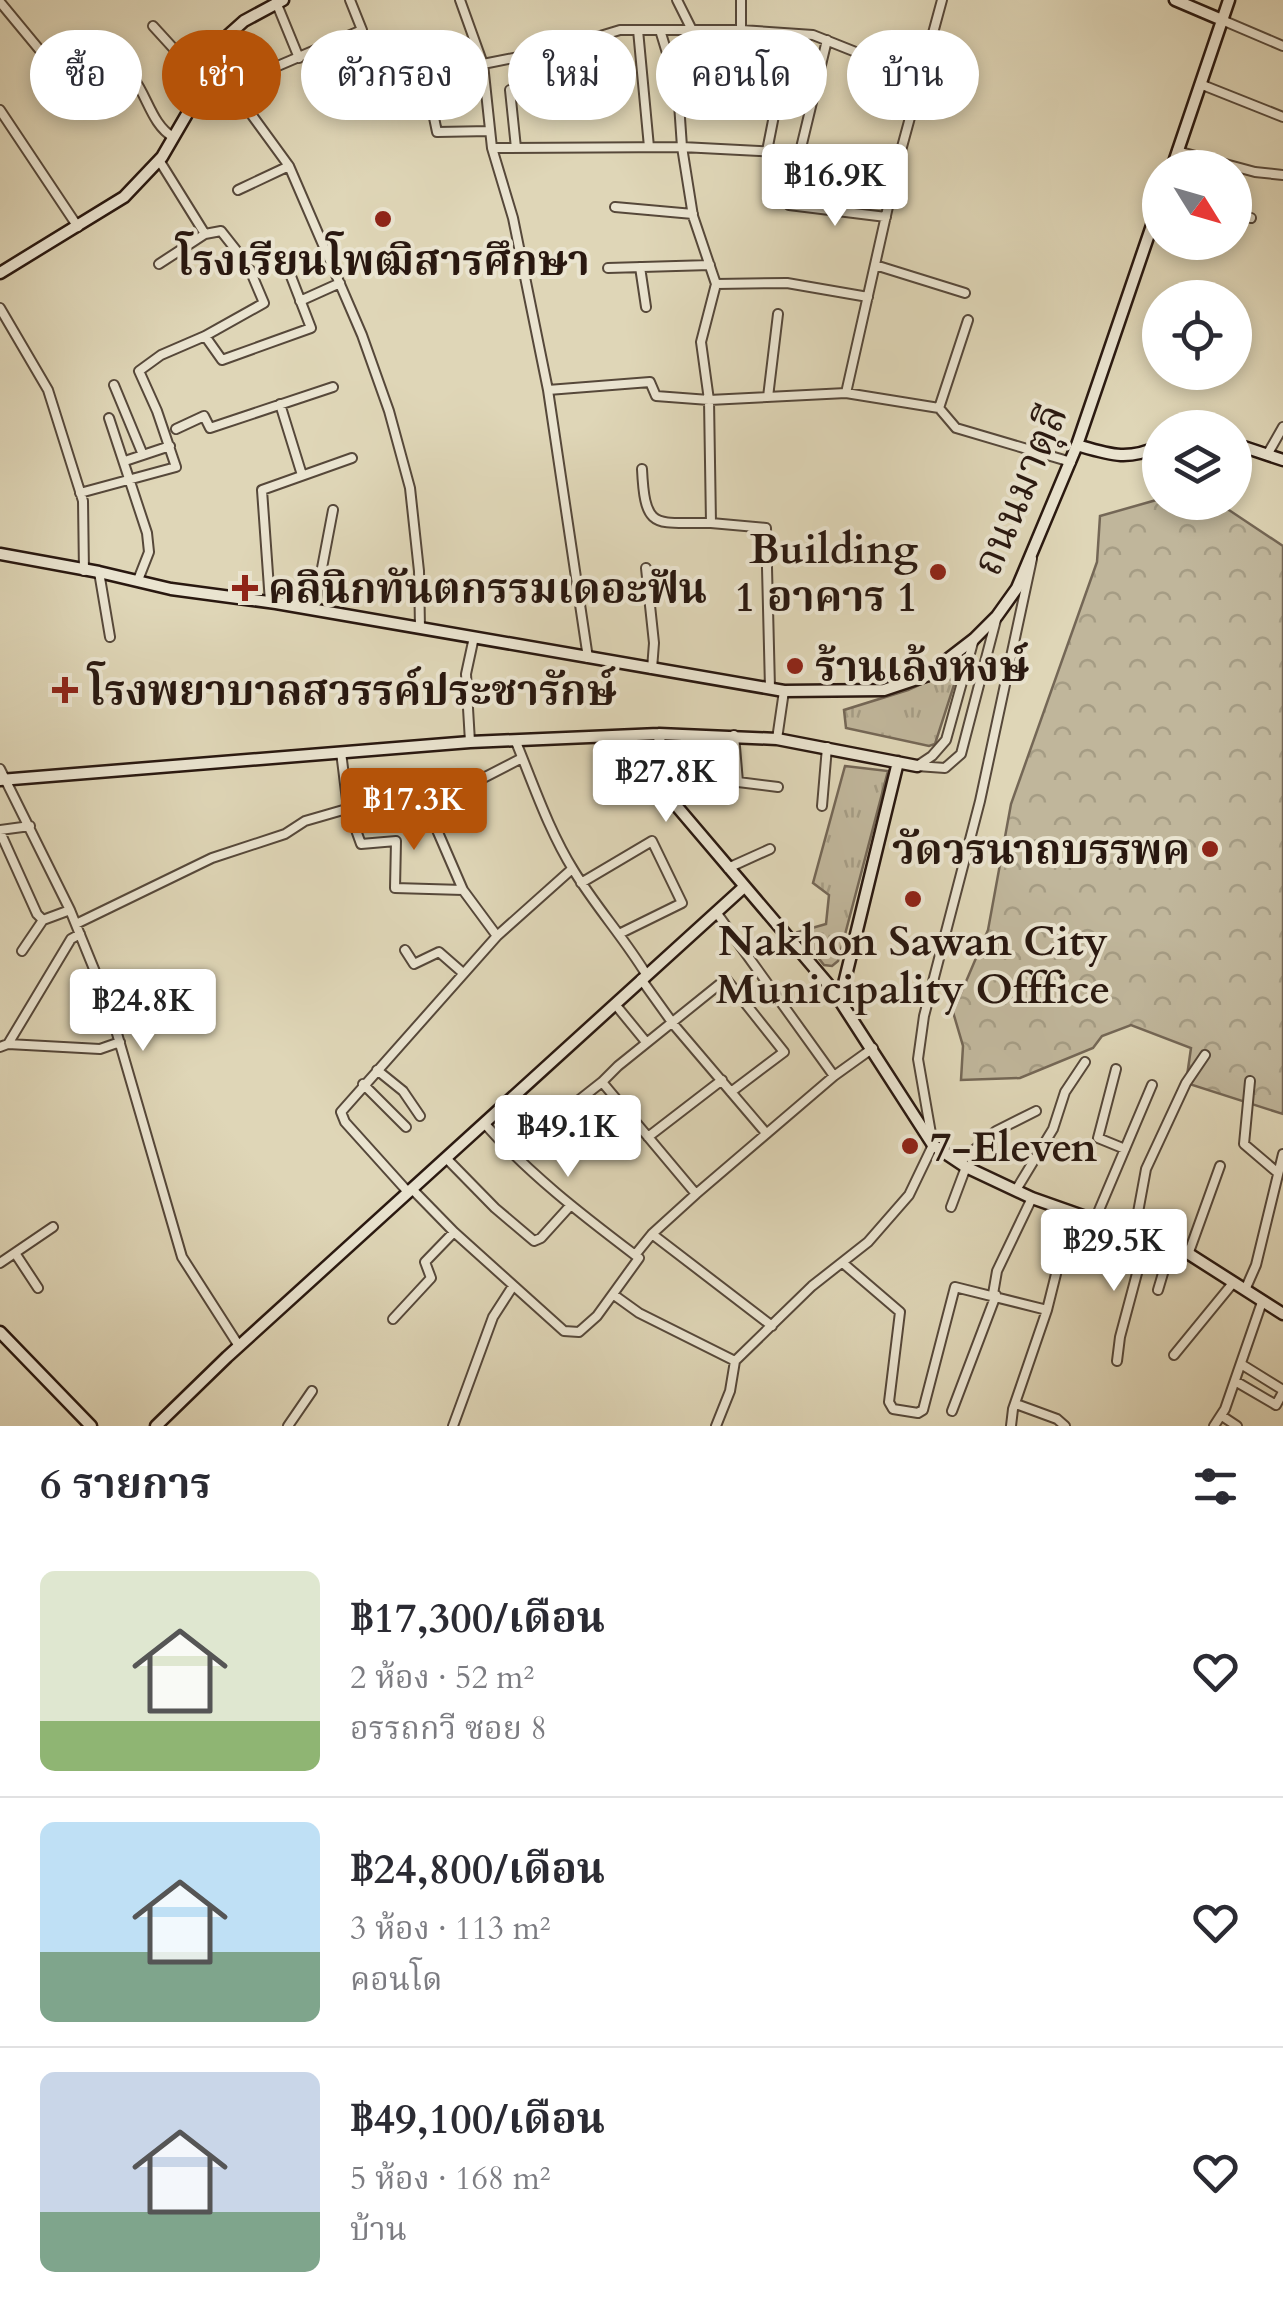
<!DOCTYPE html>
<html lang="th">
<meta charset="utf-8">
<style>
body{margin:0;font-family:Cardo,"Noto Serif Thai",serif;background:#f7f7f7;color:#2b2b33;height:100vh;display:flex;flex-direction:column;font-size:38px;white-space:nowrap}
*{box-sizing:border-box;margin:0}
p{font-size:32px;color:#7c7c81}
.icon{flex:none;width:55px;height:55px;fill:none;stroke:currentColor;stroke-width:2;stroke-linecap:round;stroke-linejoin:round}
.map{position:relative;height:1426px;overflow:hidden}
.drawer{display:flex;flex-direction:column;background:#fff;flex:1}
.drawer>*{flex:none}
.hud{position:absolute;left:30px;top:30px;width:1225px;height:90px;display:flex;gap:20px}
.needle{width:65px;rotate:127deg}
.fabs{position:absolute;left:1142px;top:150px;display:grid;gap:20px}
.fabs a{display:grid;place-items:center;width:110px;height:110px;border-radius:50%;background:#fff;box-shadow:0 5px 15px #0003;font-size:50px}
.price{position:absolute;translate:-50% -85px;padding:0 22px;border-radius:10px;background:#fff;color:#222;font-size:32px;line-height:65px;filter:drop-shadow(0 2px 5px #0008)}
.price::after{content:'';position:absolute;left:50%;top:60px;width:30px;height:22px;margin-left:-15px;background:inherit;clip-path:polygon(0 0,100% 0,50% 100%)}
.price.on{background:#b45309;color:#fff}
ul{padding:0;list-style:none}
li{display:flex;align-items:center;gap:30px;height:250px;padding:0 40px}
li+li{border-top:2px solid #e1e1e2}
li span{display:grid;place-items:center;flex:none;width:280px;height:200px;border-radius:15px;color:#555}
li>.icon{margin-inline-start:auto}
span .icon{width:120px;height:120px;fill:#fffc;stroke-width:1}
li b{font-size:42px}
h2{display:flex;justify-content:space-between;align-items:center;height:120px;padding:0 40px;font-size:42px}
.tag{padding:0 35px;border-radius:45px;background:#fff;box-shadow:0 5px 15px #0003;font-size:35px;line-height:90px}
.tag.on{background:#b45309;color:#fff}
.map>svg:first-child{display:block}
</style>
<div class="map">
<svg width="1283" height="1426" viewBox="0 0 1283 1426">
<defs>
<pattern id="grass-tufts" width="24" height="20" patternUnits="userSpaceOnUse" patternTransform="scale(2.5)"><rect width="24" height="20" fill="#c0b69b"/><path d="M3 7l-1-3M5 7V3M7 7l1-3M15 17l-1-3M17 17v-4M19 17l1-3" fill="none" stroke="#a59c84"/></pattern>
<pattern id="forest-crowns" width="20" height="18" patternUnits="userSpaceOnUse" patternTransform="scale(2.5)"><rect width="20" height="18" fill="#c0b69b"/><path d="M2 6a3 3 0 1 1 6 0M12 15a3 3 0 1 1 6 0" fill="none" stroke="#a59c84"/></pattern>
</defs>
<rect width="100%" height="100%" fill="#dfd6b7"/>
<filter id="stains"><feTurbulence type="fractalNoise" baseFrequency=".002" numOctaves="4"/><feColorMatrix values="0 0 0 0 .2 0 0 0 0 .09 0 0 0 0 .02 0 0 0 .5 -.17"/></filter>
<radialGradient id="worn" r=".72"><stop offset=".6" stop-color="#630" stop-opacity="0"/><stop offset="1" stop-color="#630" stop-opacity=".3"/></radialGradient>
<path fill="url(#grass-tufts)" stroke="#746756" stroke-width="2.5" d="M941,675L955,682L935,744L929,746L846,728L844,710L908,690Z
M845,766L888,771L838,961L832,966L824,965L798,932L826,924L829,895L813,883Z"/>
<path fill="url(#forest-crowns)" stroke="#746756" stroke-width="2.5" d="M1160,499V502L1210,503L1229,510L1283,546V1114L1186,1083L1191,1048L1131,1025L1102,1036L1093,1048L1020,1078L961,1080L963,1046L953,1012L988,930L1011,804L1097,562L1100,516Z"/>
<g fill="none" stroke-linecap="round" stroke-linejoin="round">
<defs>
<path id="street" d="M460,0L483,64L492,148L513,218L548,390L588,658
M677,0L692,30
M741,0V30
M0,2L67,83L113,63C146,74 145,121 173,137
M276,2L299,58
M1222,20L1283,46
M153,26L205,83
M638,30L649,147
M660,30L678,89L682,147L693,216L716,284L701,342L709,400L711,523L766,528L770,688
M211,59L289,166L362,335L389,411L410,488L419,571L420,628
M483,64L554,50L620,30H741L813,35L921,78
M1200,84L1283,117
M485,86L429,94L437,132L490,131
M510,90L516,148
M236,92L259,74L362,30L350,0
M0,110L78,227
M492,148L682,147L899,158
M767,151L782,75
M1177,151L1255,172L1283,175
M800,152L827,40
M159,160L205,234L221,231L236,250
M238,190L289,166
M789,205L886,217
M615,207L693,214
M1235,214L1251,218
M159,264L205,234
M875,265L965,293
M640,267L646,307
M608,268L710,265
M716,284L787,283L868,297
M300,301L340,283
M0,308L48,390L83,501L84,571
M205,336L222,360L311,328L287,266
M114,385L143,455
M548,390L650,382L656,396L709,400L846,393L939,408L956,428L1071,462
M846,393L899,158L942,0
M768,397L778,314
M280,404L302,475
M939,408L968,320
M109,418L147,533L149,552L138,580
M176,429L204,416L210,428L333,387
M1267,455L1283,427
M125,461L170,446
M642,469C645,532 655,522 711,523
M80,493L176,467L157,411L139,371L161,355L205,336L264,303L250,270
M646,568L654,643L652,669
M99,572L110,637
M270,602L262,490L352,458
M314,610L333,510
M734,735L738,782L778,787
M777,739L784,691
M470,742L466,674L474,637
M516,742C534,786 549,831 574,871C596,907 624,938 646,974
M341,752L348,808L361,844L396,841L395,888L463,890L497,936
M917,766L945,768L961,754L997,616
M917,766L932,756L946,740L974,639
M0,769L70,910L109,1006L182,1257L239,1346
M822,806L827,747
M427,807L463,890
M0,830L30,826
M0,832L37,914L43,920L70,910
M728,868L770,849
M581,883L652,841L682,903L621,933
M716,912L834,1076
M76,924L212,858L285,834L305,821L357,806L427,807L522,758
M405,950L414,964L439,952L463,973
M22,951L43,920
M641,979L674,1025L766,1133
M619,1009L646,1042
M8,1044L100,1049L120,1042
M0,1047L8,1044L71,939L80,934
M1116,1069L1098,1138L1125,1149
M377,1070L403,1091L420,1116
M1250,1081L1244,1144L1278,1173
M363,1084L406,1127
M564,1112L602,1082
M484,1123C529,1174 581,1214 635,1255
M648,1137L722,1080
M446,1158L495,1208L534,1241L541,1238L570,1206
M959,1163L996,1131L1036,1111
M412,1189L454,1232L564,1331L579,1332L597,1316L639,1258L635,1255L652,1234L696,1194L834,1076L873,1048
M1016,1190L1053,1129L1065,1092L1085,1062
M408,1192L345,1122L341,1112L497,936L572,869
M696,1194L602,1082L618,1066L726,979L784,1052L731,1092
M951,1207L966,1167
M1094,1222L1152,1085
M652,1234L772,1326
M1134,1234L1146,1169L1186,1083L1205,1055
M1062,1252L1105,1261
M1189,1252L1220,1166
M15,1253L38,1288
M0,1263L53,1227
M844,1264L900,1312L889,1402L893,1409L918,1413L923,1410L955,1287L1047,1310
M1158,1290L1172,1243
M1245,1290L1256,1265L1283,1154
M993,1294L997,1271L1032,1198
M614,1295L639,1313L735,1361
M393,1319L431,1278L425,1262L454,1232
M1174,1355L1233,1283
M1117,1361L1120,1337L1148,1232
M1241,1364L1283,1390
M1235,1381L1276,1405L1283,1392
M1016,1404L1057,1419L1065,1426
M952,1411L996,1295
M1222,1416L1237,1426
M288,1426L312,1391
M453,1426L493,1317L513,1286
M716,1426L730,1391L735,1361L812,1286L868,1242L909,1195L933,1145L918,1059L924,1016L980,801L1032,559
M1011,1426L1013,1409L1047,1310L1071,1214
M1214,1426L1225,1409L1262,1302"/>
<path id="secondary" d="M1175,0L1222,20
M1172,168L1229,0
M0,273L124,197L162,157L205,83L211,59L225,38L244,21L283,0
M1235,444L1283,460
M1077,445C1111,455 1127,461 1160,446
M0,554L99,572L171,589L276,603L784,691L884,690L926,676L974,639L997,616L1017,588L1077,445L1160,202
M659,734L662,775L674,803L833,990L933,1145L966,1167L1032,1198L1134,1234L1148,1232L1164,1238L1283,1314
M0,780L470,742L659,734L777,739L917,766
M840,1000L898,762
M0,1332L91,1426
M156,1426L227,1357L744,887"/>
</defs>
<use href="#street" stroke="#56483a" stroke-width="12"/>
<use href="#secondary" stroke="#291810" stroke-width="15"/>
<use href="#street" stroke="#eae4d0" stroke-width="8"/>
<use href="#secondary" stroke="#eae4d0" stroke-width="10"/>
</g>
<g fill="#8f2418" stroke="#eae4d0" stroke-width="4">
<circle cx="383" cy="219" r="10"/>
<circle cx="938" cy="572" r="10"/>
<path d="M240 573h10v10h10v10h-10v10h-10v-10h-10v-10h10z"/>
<circle cx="795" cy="666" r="10"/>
<path d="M60 675h10v10h10v10h-10v10h-10v-10h-10v-10h10z"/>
<circle cx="1210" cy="849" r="10"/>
<circle cx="913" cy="899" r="10"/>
<circle cx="910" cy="1146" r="10"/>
</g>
<g text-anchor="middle" stroke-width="8" stroke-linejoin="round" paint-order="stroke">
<g font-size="42" font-weight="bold" fill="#291810" stroke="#eae4d0" text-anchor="start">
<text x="383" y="275" text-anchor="middle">โรงเรียนโพฒิสารศึกษา</text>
<text x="918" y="563" text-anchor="end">Building<tspan x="918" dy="48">1 อาคาร 1</tspan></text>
<text x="268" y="603">คลินิกทันตกรรมเดอะฟัน</text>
<text x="815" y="681">ร้านเล้งหงษ์</text>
<text x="88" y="705">โรงพยาบาลสวรรค์ประชารักษ์</text>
<text x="1190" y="864" text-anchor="end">วัดวรนาถบรรพค</text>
<text x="913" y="955" text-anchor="middle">Nakhon Sawan City<tspan x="913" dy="48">Municipality Offfice</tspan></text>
<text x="930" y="1161">7-Eleven</text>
</g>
<g font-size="42" fill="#291810" stroke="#eae4d0">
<text transform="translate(1019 489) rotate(-67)" y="15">ถนนมาตุลี</text>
</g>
</g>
<rect width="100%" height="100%" filter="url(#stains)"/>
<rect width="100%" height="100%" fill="url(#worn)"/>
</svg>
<div class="fabs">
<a><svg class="needle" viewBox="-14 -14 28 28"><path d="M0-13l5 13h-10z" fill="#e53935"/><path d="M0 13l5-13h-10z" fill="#7c7c81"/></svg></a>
<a><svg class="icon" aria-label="locate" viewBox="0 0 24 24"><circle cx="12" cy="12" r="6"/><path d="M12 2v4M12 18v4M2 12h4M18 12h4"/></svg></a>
<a><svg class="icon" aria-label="layers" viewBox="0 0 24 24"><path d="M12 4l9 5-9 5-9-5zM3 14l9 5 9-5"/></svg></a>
</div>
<b class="price" style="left:835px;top:229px">฿16.9K</b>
<b class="price" style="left:666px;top:825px">฿27.8K</b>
<b class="price on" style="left:414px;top:853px">฿17.3K</b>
<b class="price" style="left:143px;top:1054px">฿24.8K</b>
<b class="price" style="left:568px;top:1180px">฿49.1K</b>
<b class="price" style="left:1114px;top:1294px">฿29.5K</b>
<div class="hud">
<a class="tag">ซื้อ</a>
<a class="tag on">เช่า</a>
<a class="tag">ตัวกรอง</a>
<a class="tag">ใหม่</a>
<a class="tag">คอนโด</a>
<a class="tag">บ้าน</a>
</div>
</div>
<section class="drawer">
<h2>6 รายการ<svg class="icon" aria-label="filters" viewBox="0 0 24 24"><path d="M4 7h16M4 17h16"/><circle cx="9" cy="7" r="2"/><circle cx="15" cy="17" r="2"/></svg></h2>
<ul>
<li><span style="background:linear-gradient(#dfe7d0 75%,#8fb573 0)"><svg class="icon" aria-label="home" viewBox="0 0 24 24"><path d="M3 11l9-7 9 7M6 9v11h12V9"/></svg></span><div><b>฿17,300/เดือน</b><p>2 ห้อง · 52 m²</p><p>อรรถกวี ซอย 8</p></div><svg class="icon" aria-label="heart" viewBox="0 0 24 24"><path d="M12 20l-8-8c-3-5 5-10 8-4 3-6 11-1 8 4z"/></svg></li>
<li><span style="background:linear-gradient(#bfe0f5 65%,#7fa58c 0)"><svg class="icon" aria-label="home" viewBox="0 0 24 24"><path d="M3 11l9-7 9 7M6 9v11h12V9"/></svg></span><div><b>฿24,800/เดือน</b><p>3 ห้อง · 113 m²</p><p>คอนโด</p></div><svg class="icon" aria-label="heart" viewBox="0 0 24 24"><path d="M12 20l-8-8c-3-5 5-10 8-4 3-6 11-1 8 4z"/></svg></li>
<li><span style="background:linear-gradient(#c9d6e8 70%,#7fa58c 0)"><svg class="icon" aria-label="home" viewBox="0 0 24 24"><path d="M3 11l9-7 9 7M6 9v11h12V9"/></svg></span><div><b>฿49,100/เดือน</b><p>5 ห้อง · 168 m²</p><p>บ้าน</p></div><svg class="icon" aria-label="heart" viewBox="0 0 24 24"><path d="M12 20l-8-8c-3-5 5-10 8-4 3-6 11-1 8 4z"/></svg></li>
</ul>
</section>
